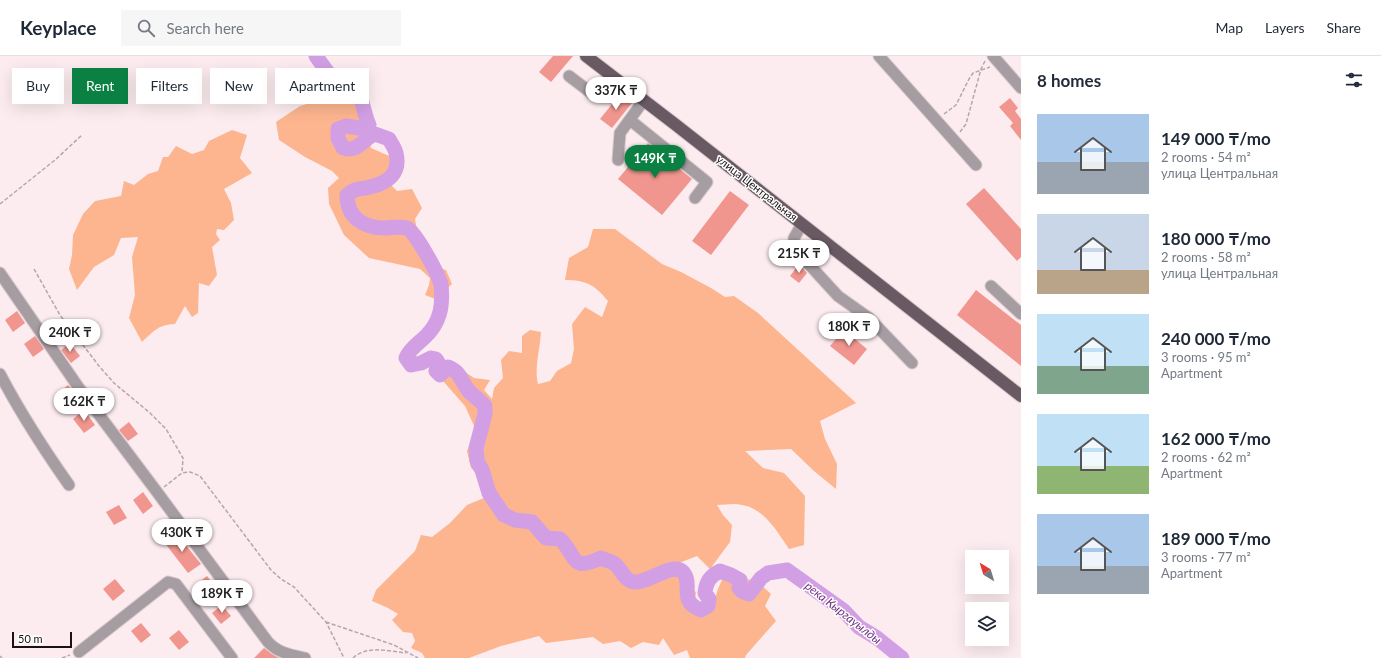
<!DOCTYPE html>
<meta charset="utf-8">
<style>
body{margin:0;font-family:Lato,sans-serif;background:#f6f6f7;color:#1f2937;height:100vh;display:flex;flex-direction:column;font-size:15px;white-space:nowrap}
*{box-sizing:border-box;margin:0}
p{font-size:13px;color:#747a83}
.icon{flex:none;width:22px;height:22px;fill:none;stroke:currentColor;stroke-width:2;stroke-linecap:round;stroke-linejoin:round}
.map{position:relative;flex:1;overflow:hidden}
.panel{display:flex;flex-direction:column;background:#fff;width:360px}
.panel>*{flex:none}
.guide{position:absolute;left:12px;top:12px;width:380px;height:36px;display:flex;gap:8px}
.needle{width:26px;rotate:322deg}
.controls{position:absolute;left:965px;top:494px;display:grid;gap:8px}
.controls a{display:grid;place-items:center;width:44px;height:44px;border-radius:0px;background:#fff;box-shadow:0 4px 16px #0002;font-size:20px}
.scale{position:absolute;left:12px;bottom:10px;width:60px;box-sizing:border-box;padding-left:4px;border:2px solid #191113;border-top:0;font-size:11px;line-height:14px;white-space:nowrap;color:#191113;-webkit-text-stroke:3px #fff;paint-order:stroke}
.price{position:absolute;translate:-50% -34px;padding:0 9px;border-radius:14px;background:#fff;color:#222;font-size:13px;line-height:26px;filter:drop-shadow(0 1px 2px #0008)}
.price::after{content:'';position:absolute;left:50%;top:24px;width:12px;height:9px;margin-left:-6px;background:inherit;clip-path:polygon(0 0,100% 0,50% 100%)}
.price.current{background:#0b8043;color:#fff}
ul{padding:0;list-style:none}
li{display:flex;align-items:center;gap:12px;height:100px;padding:0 16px}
li span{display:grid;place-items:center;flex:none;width:112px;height:80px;border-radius:0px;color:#555}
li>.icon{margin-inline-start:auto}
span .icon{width:48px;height:48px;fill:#fffc;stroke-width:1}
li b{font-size:17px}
h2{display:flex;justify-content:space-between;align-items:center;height:48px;padding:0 16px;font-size:17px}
.tag{padding:0 14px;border-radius:0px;background:#fff;box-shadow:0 4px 16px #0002;font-size:14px;line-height:36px}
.tag.current{background:#0b8043;color:#fff}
header{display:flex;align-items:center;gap:24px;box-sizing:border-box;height:56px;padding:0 20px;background:#fff;border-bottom:1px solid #e0e1e3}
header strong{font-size:19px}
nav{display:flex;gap:22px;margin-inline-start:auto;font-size:14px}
.search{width:280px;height:36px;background:#f6f6f7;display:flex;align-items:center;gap:10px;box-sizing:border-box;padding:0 14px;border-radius:0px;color:#747a83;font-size:15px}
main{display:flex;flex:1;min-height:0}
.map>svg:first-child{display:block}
</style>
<header>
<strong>Keyplace</strong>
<div class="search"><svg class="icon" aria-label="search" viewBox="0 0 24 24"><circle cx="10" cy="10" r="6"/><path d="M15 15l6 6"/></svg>Search here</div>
<nav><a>Map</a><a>Layers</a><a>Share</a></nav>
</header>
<main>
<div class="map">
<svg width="1021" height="602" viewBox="0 0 1021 602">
<rect width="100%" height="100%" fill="#fcecef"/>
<path fill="#fcb58f" d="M319,21L335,33L351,36L363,53L371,92L396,103L385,123L397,135L412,133L422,152L415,163L418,181L432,198L436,211L446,214L452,228L435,243L425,239L429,229L430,222L420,213L369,202L344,179L329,148L328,132L339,122L332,115L305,101L279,84L276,66L300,50L323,43L307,26Z
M232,74L247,79L240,102L252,117L224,133L231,147L234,164L224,174L217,173L216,178L220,184L212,191L217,219L209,230L199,227L198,257L192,261L185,250L175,268C158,269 155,274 142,286L129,262L135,239L132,201L138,181L121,182L114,199L94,211L77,234L69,213L72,199L73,179L83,158L95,145L121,140L124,125L134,129L148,118L158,115L163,101H168L176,90L192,98L204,94L209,85Z
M593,173H615L662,208L681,216L711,232L725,241L734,240L758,257L856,347L820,365L825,383L837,408L836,433L814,415L791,393L745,395L763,412L784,417L805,440L804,489L789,493C778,477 764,452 742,449C734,447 725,449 717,449L723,459L732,469L730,486L710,513L697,500L679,507L672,515L688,522L696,537L695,542L711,556L718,533L728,510L746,523L757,525L771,538L765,550L776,565L746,599L745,602H690L687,594L674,599L663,582L659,589L643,586L631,592L620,585L603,588L593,581L546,587L539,580L501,590L469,602H425L422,597L411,592L415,585L412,577L403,576L392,564L398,558L388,552L372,545L376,534L415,495L421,479L432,481L450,467L467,449L484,442V423L471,412L467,395L476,374L465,350L443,325L455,309L474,322L490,324L484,334L492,343L494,332L503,322L501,304L509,295L522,297V280L530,274L541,276C540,294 534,312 538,328L550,325L557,315L571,307L574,293L572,268L585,251L602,261L608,245C595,229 586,224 565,224L569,202L588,191Z"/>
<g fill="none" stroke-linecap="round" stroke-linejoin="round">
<path stroke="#d29fe4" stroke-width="15" d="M316,0C322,8 330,22 339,27C346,31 353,27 358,36C363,45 364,58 369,69L366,73L346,70L338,73V82L343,92C358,97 362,83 375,78L389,83C391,87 395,92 396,97C401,117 388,127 370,131C358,134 357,131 347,139C347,162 364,172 385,172C392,172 400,170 407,172C415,175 439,219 441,229C442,237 442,251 439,259C437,266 431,275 426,280C419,287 410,292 406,302L411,309L421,307L431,302L436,303L439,308L436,315L440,319L448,311C462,317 460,324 468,334C473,340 480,344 485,350V358L476,392L477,405L482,414L489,437L504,459L515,464L532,466L546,482L560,483C578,501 570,516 601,502C605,504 611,505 615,508C621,513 625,525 634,526C648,528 672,505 683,516C694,529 677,545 701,554L708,550L709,543L705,537C706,526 710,520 720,515L731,519L740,524L739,532L743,536L749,538L761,522L768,517L787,514L843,554L859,571L877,582L902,602"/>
</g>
<path fill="#f1968e" d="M553,0H573L551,26L539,16Z
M620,38L632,47L612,72L600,63Z
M1010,42L1018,52L1015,55L1021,63V84L1010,70L1013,67L999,51Z
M648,87L692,123L662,159L618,123Z
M984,132L1021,173V201L1017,205L966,148Z
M730,135L749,149L711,199L692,185Z
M799,208L807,217L799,227L790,220Z
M976,234L1021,269V310L957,259Z
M17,255L25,267L13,276L5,264Z
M844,274L867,293L854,309L830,290Z
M35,280L44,293L33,301L24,288Z
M70,287L80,300L71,307L61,294Z
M68,329L79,344L73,348L62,334Z
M84,354L95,369L84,377L73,363Z
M129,366L138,378L128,385L119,374Z
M143,436L153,450L143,458L133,444Z
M119,449L127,462L114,469L106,456Z
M176,477L201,508L188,517L164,486Z
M207,520L216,532L204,541L195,529Z
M115,523L125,535L113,545L103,533Z
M222,549L231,560L221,568L212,557Z
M141,567L151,579L141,587L131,575Z
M179,574L189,586L179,594L169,582Z
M264,592L272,598L279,602H254Z"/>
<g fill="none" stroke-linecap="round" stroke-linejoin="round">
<defs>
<path id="minor" d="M879,0L976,109
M993,0L1021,32
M569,20L594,39L599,37L613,21
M630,64L707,126L695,142
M618,104L620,77L644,44
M802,168L794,182V192L838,240L869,262L912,307
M0,217L79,332L157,436L268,586C278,597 291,599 305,602
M991,230L1021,258
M0,318C21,358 43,392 69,429
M79,596L168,526L176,528L232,602"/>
<path id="major" d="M586,0L676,69L1021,340"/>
</defs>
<use href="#minor" stroke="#d8c9cc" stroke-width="13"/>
<use href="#major" stroke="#d8c9cc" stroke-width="14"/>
<path stroke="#b4a7a9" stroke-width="1.5" stroke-dasharray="4 2" stroke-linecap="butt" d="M944,58L956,49L969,23L973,17L990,11
M960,76L966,68L981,13L985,5
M0,148L55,104L82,79
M34,213L60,259L99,310L114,327L150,357L166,373L183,402L182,417
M164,431L182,417L190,416L200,420L271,514L281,523L294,531L326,566L344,602
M326,566L394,589L418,602
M0,600L2,602
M62,602L70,599
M353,602C367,589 388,595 406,597"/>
<use href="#minor" stroke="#a69da3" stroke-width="11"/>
<use href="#major" stroke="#695963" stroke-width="12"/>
</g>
<g text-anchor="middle" stroke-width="3" stroke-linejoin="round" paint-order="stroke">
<g font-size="11" fill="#191113" stroke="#fff">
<text transform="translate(757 132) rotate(38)" y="4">улица Центральная</text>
</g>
<g font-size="12" font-style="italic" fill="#6d3081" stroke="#fff">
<text transform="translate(843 557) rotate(38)" y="4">река Кыргауылды</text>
</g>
</g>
</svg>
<div class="controls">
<a><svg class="needle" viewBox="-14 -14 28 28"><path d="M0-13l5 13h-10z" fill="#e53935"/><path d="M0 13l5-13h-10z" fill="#747a83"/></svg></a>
<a><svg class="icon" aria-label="layers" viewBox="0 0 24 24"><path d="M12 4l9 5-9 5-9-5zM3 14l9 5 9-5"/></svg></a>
</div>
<div class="scale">50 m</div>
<b class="price" style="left:616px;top:55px">337K ₸</b>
<b class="price current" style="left:655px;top:123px">149K ₸</b>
<b class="price" style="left:799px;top:218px">215K ₸</b>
<b class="price" style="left:849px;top:291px">180K ₸</b>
<b class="price" style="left:70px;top:297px">240K ₸</b>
<b class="price" style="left:84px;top:366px">162K ₸</b>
<b class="price" style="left:182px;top:497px">430K ₸</b>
<b class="price" style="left:222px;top:558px">189K ₸</b>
<div class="guide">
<a class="tag">Buy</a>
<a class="tag current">Rent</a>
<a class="tag">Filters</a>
<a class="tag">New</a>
<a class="tag">Apartment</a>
</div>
</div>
<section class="panel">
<h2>8 homes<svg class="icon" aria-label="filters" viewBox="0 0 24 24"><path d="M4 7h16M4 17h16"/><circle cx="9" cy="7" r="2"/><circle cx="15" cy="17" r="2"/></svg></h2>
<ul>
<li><span style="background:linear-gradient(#a9c7e8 60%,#9aa5b1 0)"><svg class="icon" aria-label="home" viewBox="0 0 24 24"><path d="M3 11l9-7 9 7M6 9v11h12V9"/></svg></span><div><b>149 000 ₸/mo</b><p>2 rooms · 54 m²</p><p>улица Центральная</p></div></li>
<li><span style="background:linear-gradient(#c9d6e8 70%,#b9a48a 0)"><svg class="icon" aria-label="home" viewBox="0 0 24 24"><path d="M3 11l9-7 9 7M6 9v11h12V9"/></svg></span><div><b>180 000 ₸/mo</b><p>2 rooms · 58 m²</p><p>улица Центральная</p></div></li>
<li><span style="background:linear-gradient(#bfe0f5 65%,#7fa58c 0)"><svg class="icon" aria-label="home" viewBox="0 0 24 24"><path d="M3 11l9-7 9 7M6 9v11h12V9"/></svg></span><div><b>240 000 ₸/mo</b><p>3 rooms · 95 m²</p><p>Apartment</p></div></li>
<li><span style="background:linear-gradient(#bfe0f5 65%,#8fb573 0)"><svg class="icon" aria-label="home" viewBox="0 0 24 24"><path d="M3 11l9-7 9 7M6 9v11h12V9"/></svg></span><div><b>162 000 ₸/mo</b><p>2 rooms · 62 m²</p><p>Apartment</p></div></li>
<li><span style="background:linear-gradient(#a9c7e8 65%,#9aa5b1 0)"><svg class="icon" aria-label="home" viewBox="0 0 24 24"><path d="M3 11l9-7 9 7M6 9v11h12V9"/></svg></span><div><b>189 000 ₸/mo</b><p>3 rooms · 77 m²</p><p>Apartment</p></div></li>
</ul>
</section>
</main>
